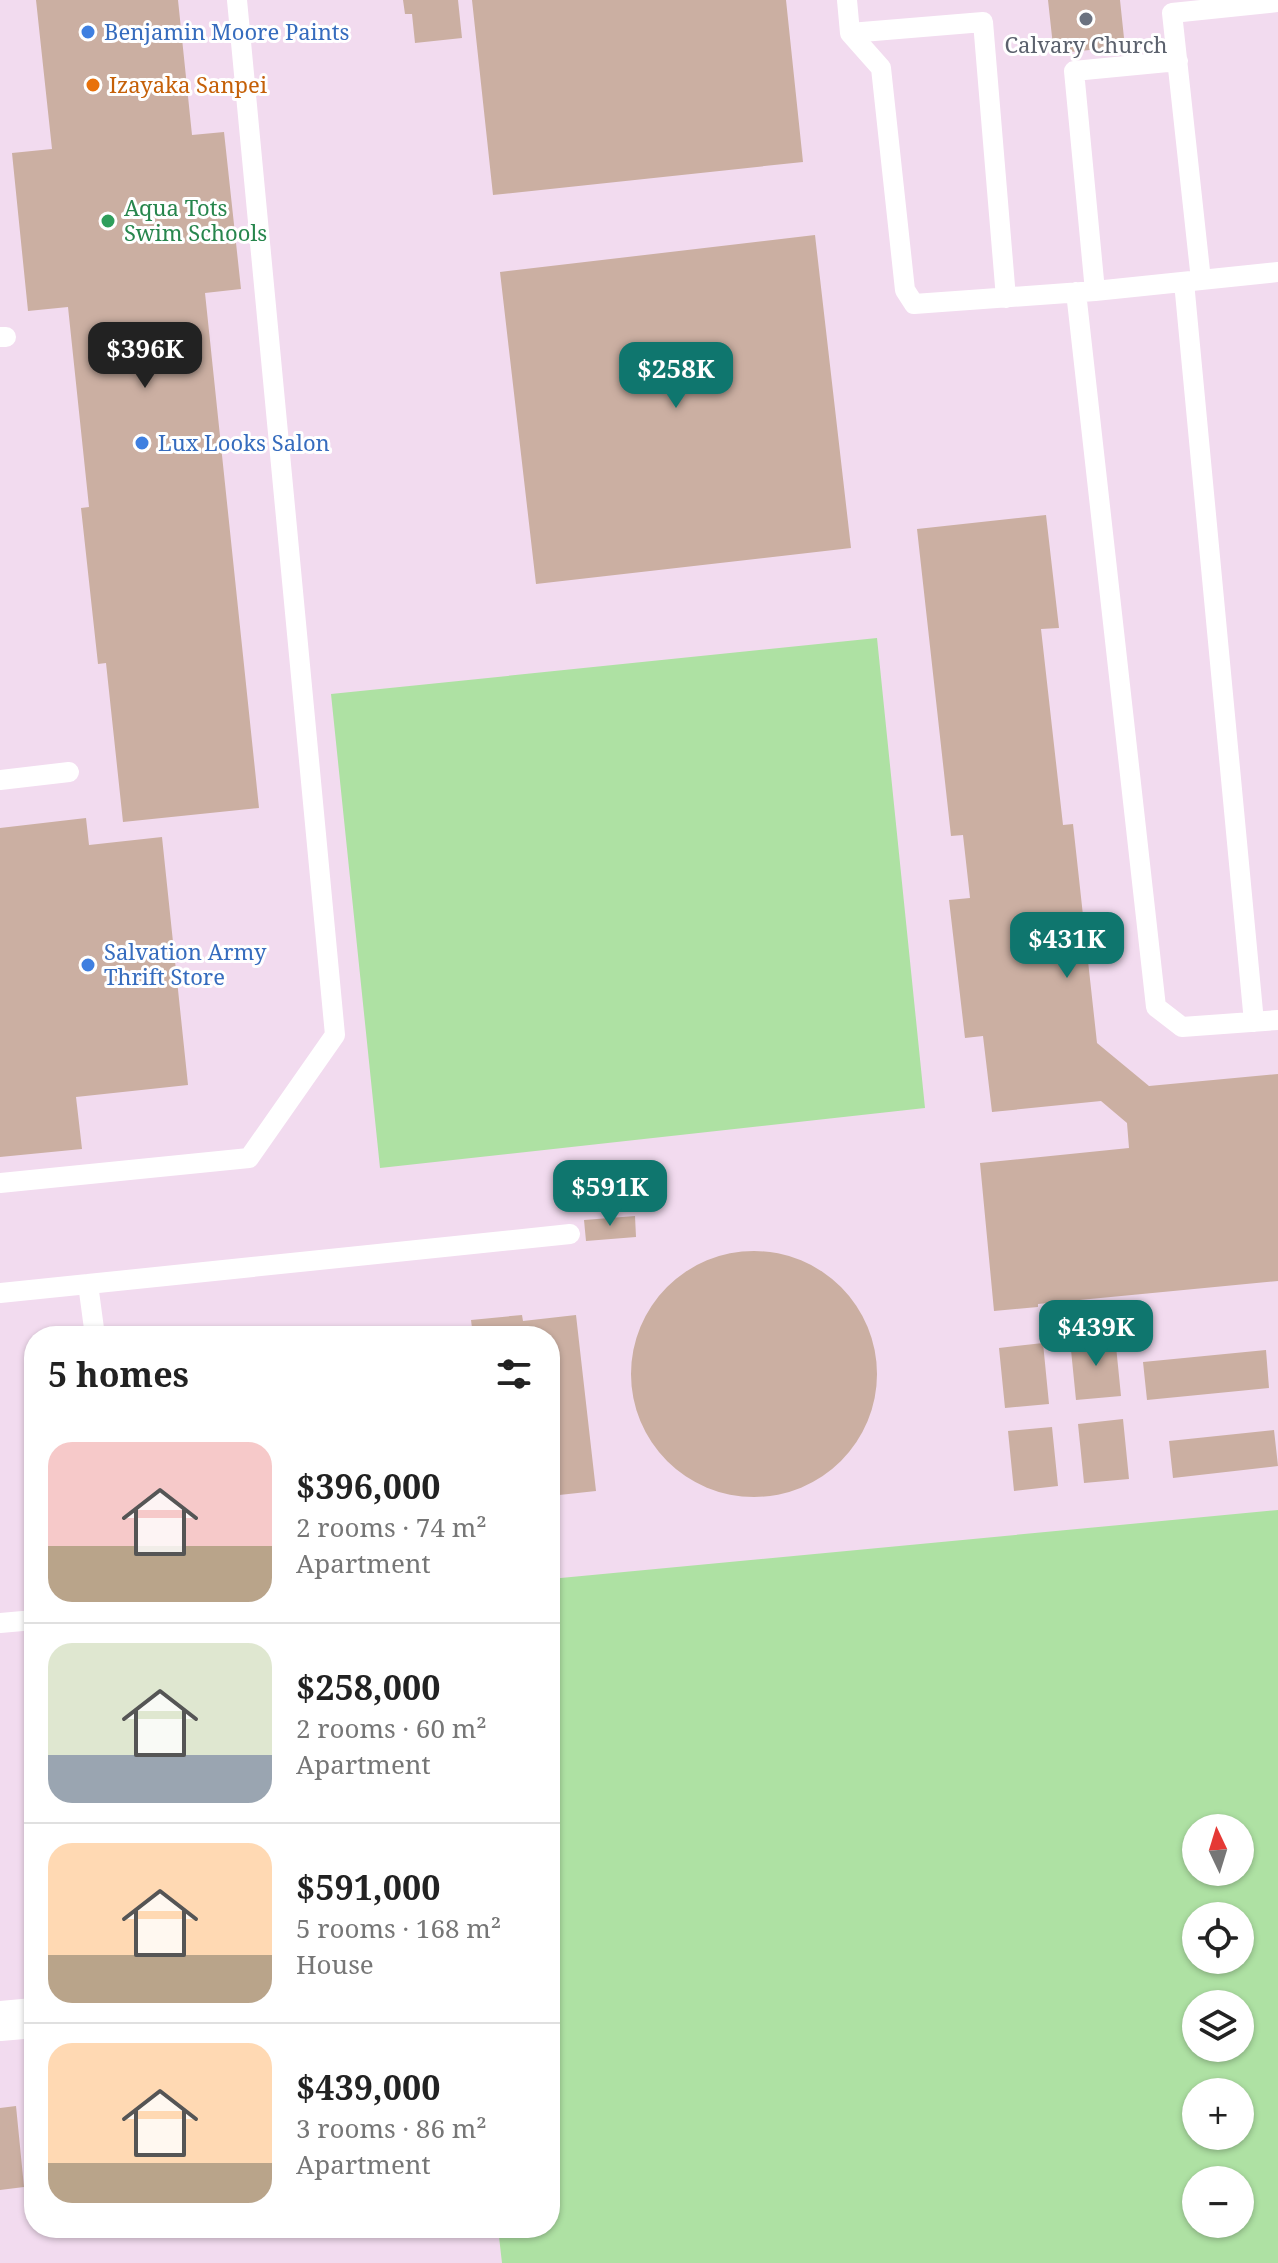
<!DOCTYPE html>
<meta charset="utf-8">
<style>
body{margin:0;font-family:"Noto Serif",serif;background:#f2f2f2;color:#222;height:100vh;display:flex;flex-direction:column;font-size:30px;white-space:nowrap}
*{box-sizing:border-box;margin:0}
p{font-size:26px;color:#767676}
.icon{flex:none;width:44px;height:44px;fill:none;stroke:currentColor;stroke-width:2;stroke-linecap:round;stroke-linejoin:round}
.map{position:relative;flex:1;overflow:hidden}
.details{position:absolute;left:24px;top:1326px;width:536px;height:912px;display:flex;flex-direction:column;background:#fff;border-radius:32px;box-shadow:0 2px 6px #0004}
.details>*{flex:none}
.needle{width:52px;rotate:356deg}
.fabs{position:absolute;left:1182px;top:1814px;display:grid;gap:16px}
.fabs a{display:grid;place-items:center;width:72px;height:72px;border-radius:50%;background:#fff;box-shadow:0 2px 6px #0004;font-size:40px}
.price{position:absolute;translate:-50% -68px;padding:0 18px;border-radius:16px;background:#0f766e;color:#fff;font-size:26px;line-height:52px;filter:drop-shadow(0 2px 4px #0008)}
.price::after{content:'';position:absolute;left:50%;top:48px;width:24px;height:18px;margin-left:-12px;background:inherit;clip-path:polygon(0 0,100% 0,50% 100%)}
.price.current{background:#222;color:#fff}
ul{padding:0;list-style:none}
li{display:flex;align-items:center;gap:24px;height:200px;padding:0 24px}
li+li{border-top:2px solid #e0e0e0}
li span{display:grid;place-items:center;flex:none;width:224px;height:160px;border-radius:24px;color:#555}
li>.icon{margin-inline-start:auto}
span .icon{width:96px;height:96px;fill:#fffc;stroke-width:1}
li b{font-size:34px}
h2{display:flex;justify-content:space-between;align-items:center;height:96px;padding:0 24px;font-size:34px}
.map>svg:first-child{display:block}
</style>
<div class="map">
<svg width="1278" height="2263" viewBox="0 0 1278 2263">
<rect width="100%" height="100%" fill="#f2dbef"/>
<path fill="#aee1a3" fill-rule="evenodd" d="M877,638L925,1108L380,1168L331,694Z
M1278,1510V2263H502L498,2228H550V1579ZM1196,1828H1240V1872H1196ZM1196,1916H1240V1960H1196ZM1196,2004H1240V2048H1196ZM1196,2092H1240V2136H1196ZM1196,2180H1240V2224H1196Z"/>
<path fill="#cbafa2" d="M36,0H178L192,135L224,132L241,289L205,293L259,808L123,822L106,663L98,664L81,508L89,507L68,307L28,311L12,153L52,149Z
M403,0H458L462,38L415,43L412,14H405Z
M472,0H786L803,162L493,195Z
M1048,0H1120L1124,38H1118V47L1061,53L1060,45L1053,46Z
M815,235L851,548L536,584L500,272Z
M1046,515L1059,628L1041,629L1063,825L1073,824L1097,1043L1149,1086L1278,1074V1281L1038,1304V1307L994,1311L980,1163L1129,1148L1127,1123L1101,1101L992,1112L983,1036L965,1038L949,900L970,898L963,835L951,836L917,529Z
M86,818L89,845L162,837L188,1085L76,1097L82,1149L0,1157V828Z
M635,1216L636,1237L586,1241L584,1220Z
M631 1374a123 123 0 1 1 246 0a123 123 0 1 1-246 0Z
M522,1315L523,1321L576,1315L596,1491L550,1496V1336H473L471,1320Z
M1115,1336L1121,1396L1076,1400L1070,1340Z
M1043,1343L1049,1404L1005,1408L999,1348Z
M1266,1350L1269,1388L1147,1400L1143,1362Z
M1123,1419L1129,1479L1084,1483L1078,1424Z
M1052,1427L1058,1486L1014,1491L1008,1431Z
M1274,1430L1278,1466L1173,1478L1169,1441Z
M34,1853V1899H29L24,1854Z
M16,2106L24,2187L0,2190V2108Z"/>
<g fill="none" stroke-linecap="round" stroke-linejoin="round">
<path stroke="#fff" stroke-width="20" d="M847,0L850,33L881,68L905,290L914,304L1095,291L1278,272
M850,33L983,22L1006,298
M1201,280L1172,13L1278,2
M1184,282L1254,1022
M1095,291L1074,71L1178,61
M1076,292L1156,1007L1182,1027L1278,1020
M0,337H6
M0,780L69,772
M0,1183L249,1158L335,1035L237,0
M88,1284L570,1234
M0,1293L88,1284L95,1336
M0,1623L34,1620"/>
<path stroke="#fff" stroke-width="40" d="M0,2021L34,2018"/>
</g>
<circle fill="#6b7280" stroke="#fff" stroke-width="3" cx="1086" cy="19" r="8"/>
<g fill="#3f7fe0" stroke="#fff" stroke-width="3">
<circle cx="88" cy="32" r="8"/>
<circle cx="142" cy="443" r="8"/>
<circle cx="88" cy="965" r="8"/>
</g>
<circle fill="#e8710a" stroke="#fff" stroke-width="3" cx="93" cy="85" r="8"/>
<circle fill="#2e9e5b" stroke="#fff" stroke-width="3" cx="108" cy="221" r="8"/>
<g text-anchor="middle" stroke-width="6" stroke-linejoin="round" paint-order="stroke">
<g font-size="22" fill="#366cbe" stroke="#fff" text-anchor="start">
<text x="104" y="40">Benjamin Moore Paints</text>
<text x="158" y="451">Lux Looks Salon</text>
<text x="104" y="960">Salvation Army<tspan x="104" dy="25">Thrift Store</tspan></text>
</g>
<g font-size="22" fill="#5b616d" stroke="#fff">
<text x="1086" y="53">Calvary Church</text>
</g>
<g font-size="22" fill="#c56008" stroke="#fff" text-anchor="start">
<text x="109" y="93">Izayaka Sanpei</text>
</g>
<g font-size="22" fill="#27864d" stroke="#fff" text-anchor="start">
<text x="124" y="216">Aqua Tots<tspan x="124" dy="25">Swim Schools</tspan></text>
</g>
</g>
</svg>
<div class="fabs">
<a><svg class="needle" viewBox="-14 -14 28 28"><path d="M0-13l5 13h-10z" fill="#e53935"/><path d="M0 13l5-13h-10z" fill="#767676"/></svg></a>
<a><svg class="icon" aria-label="locate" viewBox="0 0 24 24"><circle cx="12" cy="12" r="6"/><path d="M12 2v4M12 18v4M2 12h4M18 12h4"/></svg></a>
<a><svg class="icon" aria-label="layers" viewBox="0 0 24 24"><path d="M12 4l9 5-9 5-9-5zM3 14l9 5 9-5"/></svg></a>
<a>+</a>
<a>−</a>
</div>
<b class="price current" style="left:145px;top:390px">$396K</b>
<b class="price" style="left:676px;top:410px">$258K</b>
<b class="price" style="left:1067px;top:980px">$431K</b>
<b class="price" style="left:610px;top:1228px">$591K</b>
<b class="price" style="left:1096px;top:1368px">$439K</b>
<section class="details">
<h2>5 homes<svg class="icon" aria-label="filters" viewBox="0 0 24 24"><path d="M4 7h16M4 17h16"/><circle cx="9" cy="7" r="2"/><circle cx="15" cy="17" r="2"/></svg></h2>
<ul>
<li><span style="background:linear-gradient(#f6c9c9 65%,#b9a48a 0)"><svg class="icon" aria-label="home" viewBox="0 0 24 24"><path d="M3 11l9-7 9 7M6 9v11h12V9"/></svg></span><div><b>$396,000</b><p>2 rooms · 74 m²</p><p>Apartment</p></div></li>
<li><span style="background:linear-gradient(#dfe7d0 70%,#9aa5b1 0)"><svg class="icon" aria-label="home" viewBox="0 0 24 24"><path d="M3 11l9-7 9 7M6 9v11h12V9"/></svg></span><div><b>$258,000</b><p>2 rooms · 60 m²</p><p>Apartment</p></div></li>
<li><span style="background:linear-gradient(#ffd9b3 70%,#b9a48a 0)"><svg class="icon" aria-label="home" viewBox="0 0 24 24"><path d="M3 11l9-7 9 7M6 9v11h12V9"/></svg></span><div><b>$591,000</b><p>5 rooms · 168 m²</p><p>House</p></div></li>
<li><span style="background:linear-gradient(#ffd9b3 75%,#b9a48a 0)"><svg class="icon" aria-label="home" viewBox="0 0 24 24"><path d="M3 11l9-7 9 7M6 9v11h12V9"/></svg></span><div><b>$439,000</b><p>3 rooms · 86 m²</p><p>Apartment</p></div></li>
</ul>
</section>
</div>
